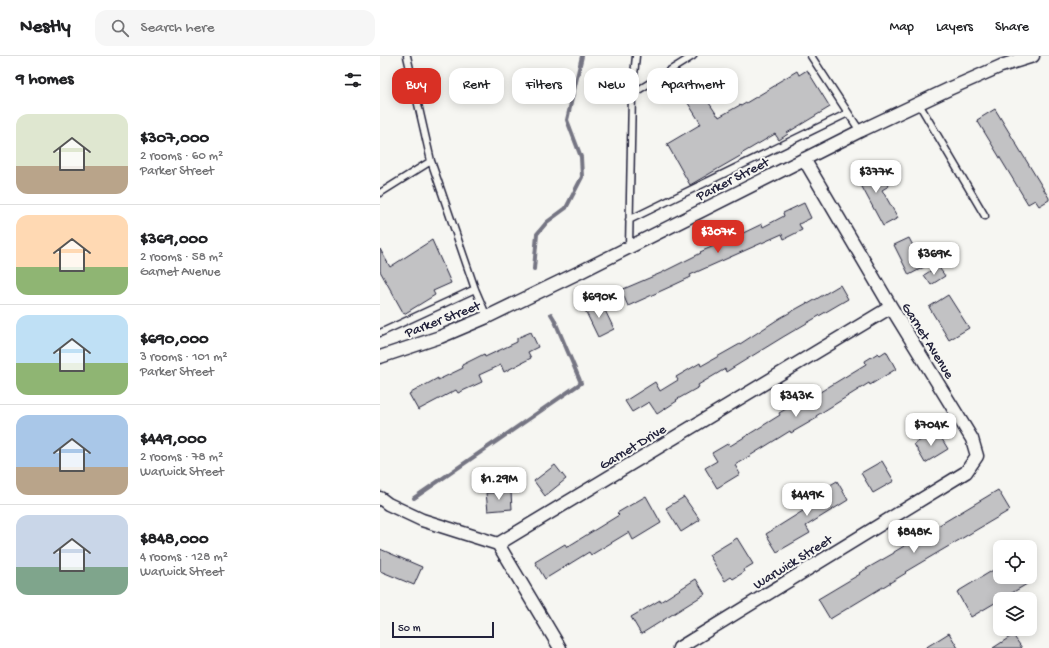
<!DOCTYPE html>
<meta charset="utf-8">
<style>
body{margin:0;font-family:"Gochi Hand",sans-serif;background:#f6f6f6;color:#202124;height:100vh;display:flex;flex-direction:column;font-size:15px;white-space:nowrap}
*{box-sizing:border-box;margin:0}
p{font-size:13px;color:#757577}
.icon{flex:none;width:22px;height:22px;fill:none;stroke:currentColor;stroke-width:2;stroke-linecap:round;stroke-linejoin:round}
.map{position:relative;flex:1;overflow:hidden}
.sheet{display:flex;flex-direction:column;background:#fff;width:380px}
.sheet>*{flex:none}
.hud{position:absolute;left:12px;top:12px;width:380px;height:36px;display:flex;gap:8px}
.controls{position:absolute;left:613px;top:484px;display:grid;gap:8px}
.controls a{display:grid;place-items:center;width:44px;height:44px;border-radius:8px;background:#fff;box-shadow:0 2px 10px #0003;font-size:20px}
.scale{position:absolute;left:12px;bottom:10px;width:102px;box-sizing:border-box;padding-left:4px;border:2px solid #22223b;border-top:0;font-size:11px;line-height:14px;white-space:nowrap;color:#22223b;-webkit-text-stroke:3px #f6f6f2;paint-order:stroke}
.price{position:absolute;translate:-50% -34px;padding:0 9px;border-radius:8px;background:#fff;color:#222;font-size:13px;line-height:26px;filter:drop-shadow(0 1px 2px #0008)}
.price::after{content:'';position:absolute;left:50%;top:24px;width:12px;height:9px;margin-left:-6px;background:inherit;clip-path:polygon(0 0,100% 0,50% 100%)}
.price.active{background:#d93025;color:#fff}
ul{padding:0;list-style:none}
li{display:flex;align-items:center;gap:12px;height:100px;padding:0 16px}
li+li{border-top:1px solid #e0e0e0}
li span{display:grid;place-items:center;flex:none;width:112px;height:80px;border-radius:12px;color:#555}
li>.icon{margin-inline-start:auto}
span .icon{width:48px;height:48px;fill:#fffc;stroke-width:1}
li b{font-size:17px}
h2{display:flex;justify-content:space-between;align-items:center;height:48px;padding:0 16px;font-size:17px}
.tag{padding:0 14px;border-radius:12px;background:#fff;box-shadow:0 2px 10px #0003;font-size:14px;line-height:36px}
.tag.active{background:#d93025;color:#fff}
header{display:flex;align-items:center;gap:24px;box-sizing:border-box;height:56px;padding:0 20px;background:#fff;border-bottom:1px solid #e0e0e0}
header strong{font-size:19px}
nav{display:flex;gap:22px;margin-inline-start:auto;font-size:14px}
.search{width:280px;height:36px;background:#f6f6f6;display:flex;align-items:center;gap:10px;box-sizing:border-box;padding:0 14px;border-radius:12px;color:#757577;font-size:15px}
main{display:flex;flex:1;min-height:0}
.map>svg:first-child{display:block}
</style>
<header>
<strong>Nestly</strong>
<div class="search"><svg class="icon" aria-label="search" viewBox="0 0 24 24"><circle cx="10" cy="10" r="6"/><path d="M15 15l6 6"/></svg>Search here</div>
<nav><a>Map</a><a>Layers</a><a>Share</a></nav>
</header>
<main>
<section class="sheet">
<h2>9 homes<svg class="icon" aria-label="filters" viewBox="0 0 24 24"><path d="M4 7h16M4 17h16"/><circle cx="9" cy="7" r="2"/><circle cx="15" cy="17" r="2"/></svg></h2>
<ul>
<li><span style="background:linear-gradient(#dfe7d0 65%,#b9a48a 0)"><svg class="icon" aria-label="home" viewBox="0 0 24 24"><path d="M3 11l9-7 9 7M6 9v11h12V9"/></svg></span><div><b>$307,000</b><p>2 rooms · 60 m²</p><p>Parker Street</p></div></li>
<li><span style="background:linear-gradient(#ffd9b3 65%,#8fb573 0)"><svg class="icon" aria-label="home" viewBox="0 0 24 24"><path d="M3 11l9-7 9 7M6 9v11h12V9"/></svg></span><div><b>$369,000</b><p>2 rooms · 58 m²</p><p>Garnet Avenue</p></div></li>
<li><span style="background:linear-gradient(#bfe0f5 60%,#8fb573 0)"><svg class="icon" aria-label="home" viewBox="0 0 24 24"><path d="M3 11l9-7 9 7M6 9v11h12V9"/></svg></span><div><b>$690,000</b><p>3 rooms · 101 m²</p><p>Parker Street</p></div></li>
<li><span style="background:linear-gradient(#a9c7e8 65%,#b9a48a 0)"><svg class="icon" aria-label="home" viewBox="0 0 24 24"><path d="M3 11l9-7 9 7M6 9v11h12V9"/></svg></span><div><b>$449,000</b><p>2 rooms · 78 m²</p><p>Warwick Street</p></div></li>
<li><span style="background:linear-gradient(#c9d6e8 65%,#7fa58c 0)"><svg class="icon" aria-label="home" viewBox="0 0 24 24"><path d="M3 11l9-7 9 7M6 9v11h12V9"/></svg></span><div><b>$848,000</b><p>4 rooms · 128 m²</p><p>Warwick Street</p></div></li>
</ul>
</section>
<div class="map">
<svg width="669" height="592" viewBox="0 0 669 592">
<rect width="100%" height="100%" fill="#f6f6f2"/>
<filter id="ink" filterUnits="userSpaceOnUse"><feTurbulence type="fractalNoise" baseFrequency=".025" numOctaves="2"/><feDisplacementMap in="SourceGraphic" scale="8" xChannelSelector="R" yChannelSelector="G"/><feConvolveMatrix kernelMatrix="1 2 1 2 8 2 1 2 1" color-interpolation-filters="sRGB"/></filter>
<g filter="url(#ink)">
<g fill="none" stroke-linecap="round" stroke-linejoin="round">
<path stroke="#757583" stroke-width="4" d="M154,213L157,178L167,166L186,152L202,121L201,101L187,64L202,0
M34,442L201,327L174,263L171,258"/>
</g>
<path fill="#c2c2c4" stroke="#22223b" d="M427,14L450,51L407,77L408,78L399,84L395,78L361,98L362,99L310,129L287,88L321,68L301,36L316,27L337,59H338L339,61L360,49L361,50L396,29L395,28L417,15L419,19Z
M615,53L669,142V144L659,150L655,144L648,148L597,64Z
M489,108L496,122L503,118L509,130L502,134L518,162L503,170L474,116Z
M424,147L431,162L419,168L422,174L404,183L402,178L310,219L311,221L294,229L248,250L241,234L281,217L321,197L320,196L359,179L382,168L383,171L404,160L403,157Z
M529,182L544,211L529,219L514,189Z
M52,184L71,227L53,235L55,239L24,258L0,215V193L10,211Z
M558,210L565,220L551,229L544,219Z
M460,229L468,243L403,281L346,316L345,313L318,329L319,331L296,344L297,345L277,358L269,346L252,356L245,345L275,326L280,335L298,324L296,321L320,307L321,310L360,288L400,262L427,247L428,248Z
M568,239L589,272L569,284L549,251Z
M216,246L218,250L222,248L234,273L218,281L204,252Z
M151,276L158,291L148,296L151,302L124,316L121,309L99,319L102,326L78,337L76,334L38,354L29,338L58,322V324L83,312L82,309L104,298L105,301L137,286V282Z
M506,295L516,313L490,329L489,327L436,360L437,362L411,377L410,375L355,409L360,418L337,432L325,412L337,405L332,397L349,387L350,390L400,359L399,357L425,342L427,344L486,308L485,305L498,297L500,299Z
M557,375L568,393L545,407L534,388Z
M502,405L514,425L493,437L481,417Z
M175,409L186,423L165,440L154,425Z
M457,425L468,444L426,470L430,477L397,496L386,478L434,448L430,441Z
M618,434L630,454L525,516L526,517L450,563L438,543L480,518L479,517L514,497V496Z
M131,436L132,453L108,455L106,437Z
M266,440L281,467L253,484L249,476L211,499L209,496L165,523L155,506L185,488L187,491L239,459L237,457Z
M304,441L320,464L301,476L286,452Z
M357,482L373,508L363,514L364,516L353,523L351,521L345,525L329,499Z
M0,493L42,511L34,529L0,515Z
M620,510V521H643L647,528L591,561L577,536Z
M316,523L325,538L261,578L251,561L280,544V546Z
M569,577L578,592H545Z
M633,579L642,592H613Z"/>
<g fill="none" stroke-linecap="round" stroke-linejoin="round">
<defs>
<path id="service" d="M27,0L51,105L95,233L107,261
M431,0L480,75
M252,38L313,0
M539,48L605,160
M0,137L51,105
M249,164L468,57
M249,191L252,38L256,0
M0,277L95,233"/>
<path id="minor" d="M0,301L60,281L107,261L202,215L480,75L569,33L621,10L653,0
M0,442L8,448L42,464L118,488L511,251
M118,488L180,592
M299,592L586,416L597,400L592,383L511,251L424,103"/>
</defs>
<use href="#service" stroke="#22223b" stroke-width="9"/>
<use href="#minor" stroke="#22223b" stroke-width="15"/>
<use href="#service" stroke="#f6f6f2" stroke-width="6"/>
<use href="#minor" stroke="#f6f6f2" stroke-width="12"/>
</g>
</g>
<g text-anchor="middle" stroke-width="4" stroke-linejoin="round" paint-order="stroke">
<g font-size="14" fill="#22223b" stroke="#f6f6f2">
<text transform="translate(352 122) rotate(-27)" y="5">Parker Street</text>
<text transform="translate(62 262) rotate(-21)" y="5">Parker Street</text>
<text transform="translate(549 284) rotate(58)" y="5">Garnet Avenue</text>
<text transform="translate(252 390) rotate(-31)" y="5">Garnet Drive</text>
<text transform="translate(412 505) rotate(-32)" y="5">Warwick Street</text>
</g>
</g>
</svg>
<div class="controls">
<a><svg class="icon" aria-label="locate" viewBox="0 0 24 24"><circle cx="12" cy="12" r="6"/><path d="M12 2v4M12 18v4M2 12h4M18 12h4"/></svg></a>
<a><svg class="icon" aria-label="layers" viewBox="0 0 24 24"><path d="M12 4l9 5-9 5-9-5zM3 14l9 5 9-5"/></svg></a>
</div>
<div class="scale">50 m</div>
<b class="price" style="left:496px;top:138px">$377K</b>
<b class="price active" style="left:338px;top:198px">$307K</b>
<b class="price" style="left:554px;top:220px">$369K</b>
<b class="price" style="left:219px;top:263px">$690K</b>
<b class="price" style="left:416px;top:362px">$343K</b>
<b class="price" style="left:551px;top:391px">$704K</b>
<b class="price" style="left:119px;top:445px">$1.29M</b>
<b class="price" style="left:427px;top:461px">$449K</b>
<b class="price" style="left:534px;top:498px">$848K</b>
<div class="hud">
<a class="tag active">Buy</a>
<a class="tag">Rent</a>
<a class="tag">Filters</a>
<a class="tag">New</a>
<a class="tag">Apartment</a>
</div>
</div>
</main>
